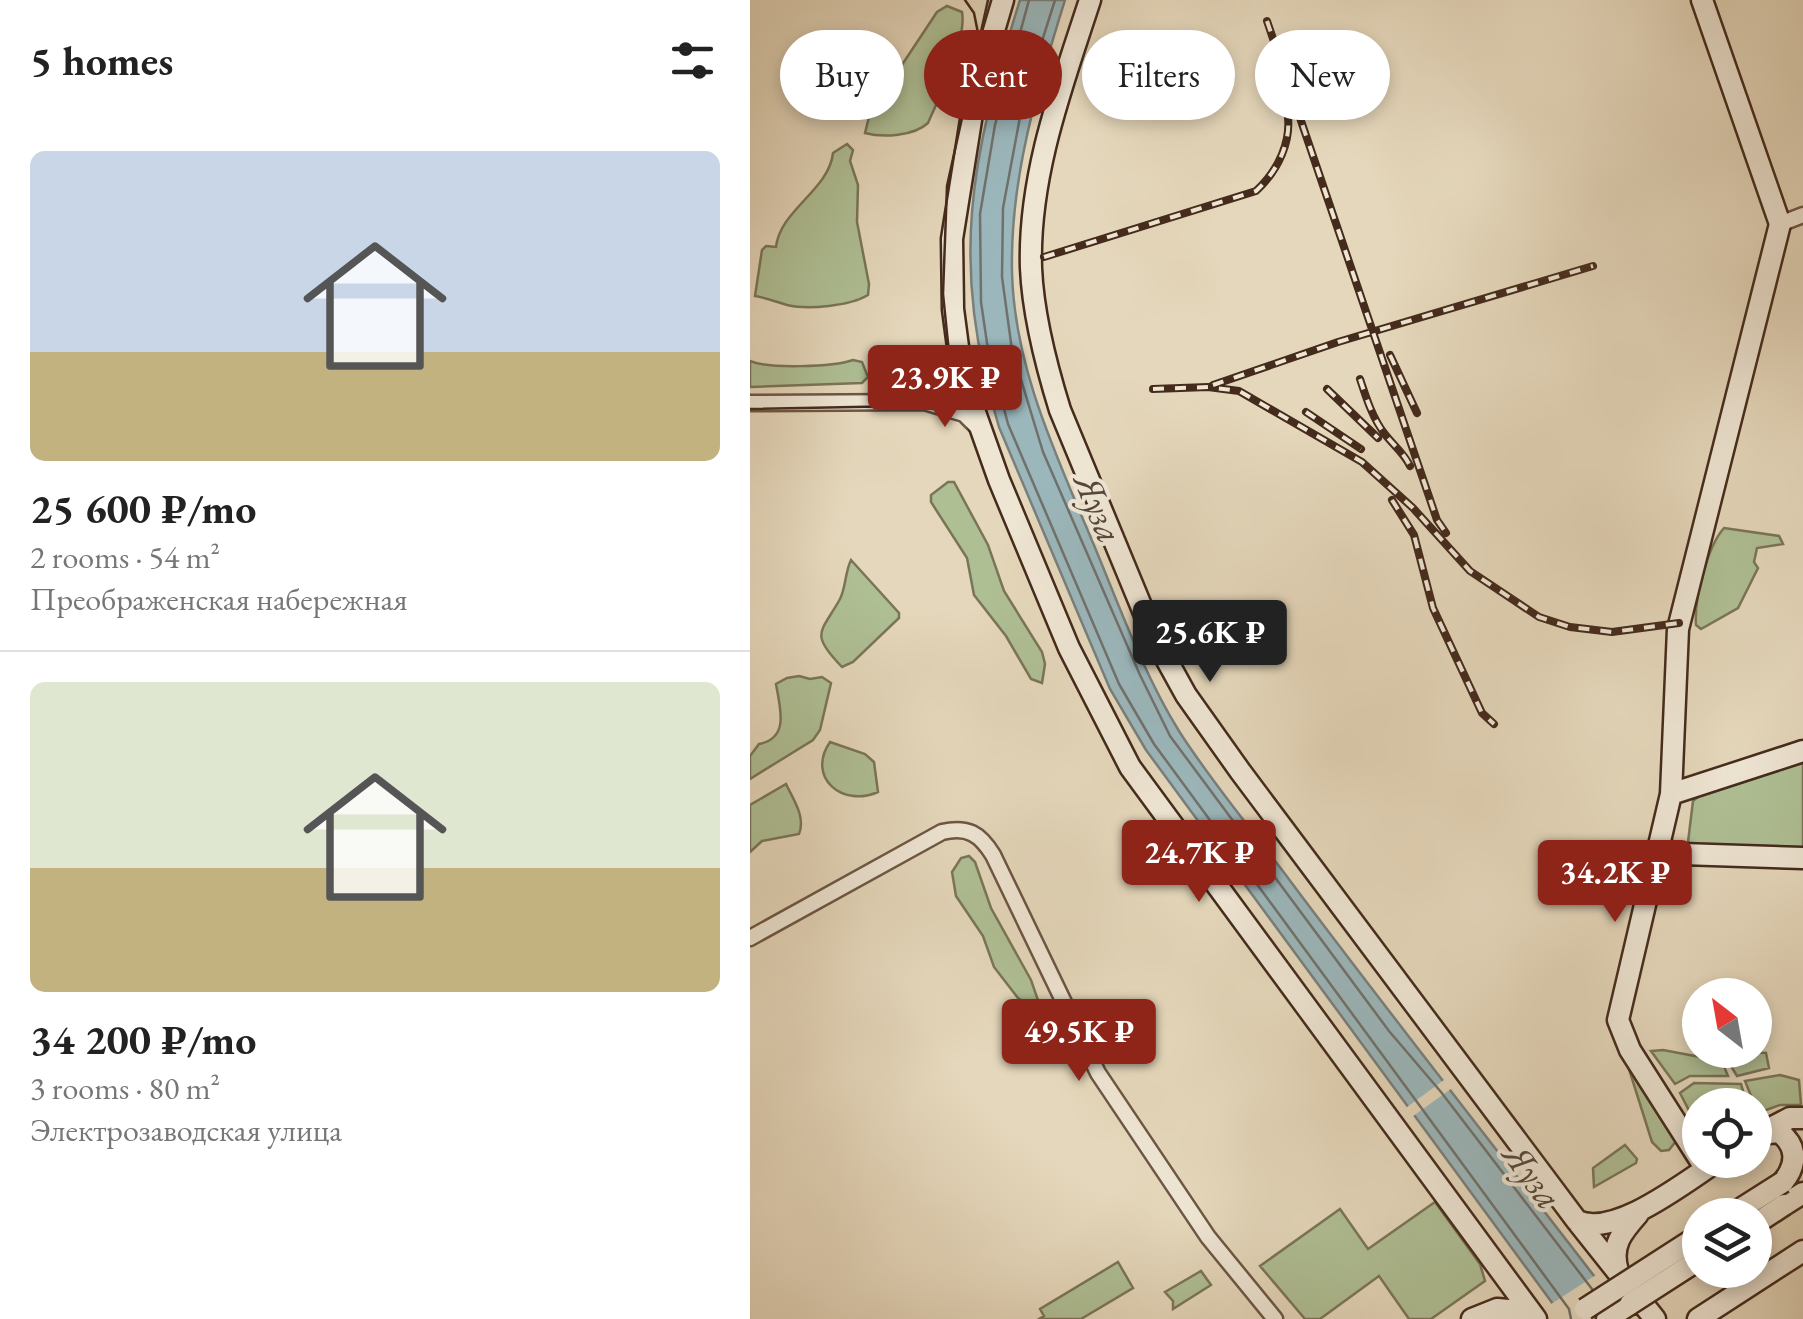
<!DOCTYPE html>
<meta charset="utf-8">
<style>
body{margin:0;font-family:"EB Garamond",serif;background:#f2f2f2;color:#222;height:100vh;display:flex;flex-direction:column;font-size:38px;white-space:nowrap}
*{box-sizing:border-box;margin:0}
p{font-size:32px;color:#767676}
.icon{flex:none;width:55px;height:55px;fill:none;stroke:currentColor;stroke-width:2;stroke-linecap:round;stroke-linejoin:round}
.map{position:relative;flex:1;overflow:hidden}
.side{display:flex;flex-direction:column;background:#fff;width:750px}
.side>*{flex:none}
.banner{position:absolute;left:30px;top:30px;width:872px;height:90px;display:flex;gap:20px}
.needle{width:65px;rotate:329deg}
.tools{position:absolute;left:932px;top:978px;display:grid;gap:20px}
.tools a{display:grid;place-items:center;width:90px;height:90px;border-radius:50%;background:#fff;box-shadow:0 5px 15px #0003;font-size:50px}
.price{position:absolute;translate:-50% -85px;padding:0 22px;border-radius:10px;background:#8f2418;color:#fff;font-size:32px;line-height:65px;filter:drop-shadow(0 2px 5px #0008)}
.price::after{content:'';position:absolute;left:50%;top:60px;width:30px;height:22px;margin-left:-15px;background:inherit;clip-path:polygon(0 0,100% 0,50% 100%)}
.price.on{background:#222;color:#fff}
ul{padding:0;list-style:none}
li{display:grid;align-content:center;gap:20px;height:530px;padding:0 30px}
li+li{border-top:2px solid #e0e0e0}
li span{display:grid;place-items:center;height:310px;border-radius:15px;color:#555}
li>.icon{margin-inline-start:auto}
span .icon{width:180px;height:180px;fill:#fffc;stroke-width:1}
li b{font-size:42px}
h2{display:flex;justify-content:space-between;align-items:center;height:120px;padding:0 30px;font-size:42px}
.tag{padding:0 35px;border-radius:45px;background:#fff;box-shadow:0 5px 15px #0003;font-size:35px;line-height:90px}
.tag.on{background:#8f2418;color:#fff}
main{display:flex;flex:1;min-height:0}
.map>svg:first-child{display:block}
</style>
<main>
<section class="side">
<h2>5 homes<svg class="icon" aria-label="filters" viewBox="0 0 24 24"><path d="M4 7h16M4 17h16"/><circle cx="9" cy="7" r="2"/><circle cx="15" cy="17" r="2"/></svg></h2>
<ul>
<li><span style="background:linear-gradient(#c9d6e8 65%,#c2b280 0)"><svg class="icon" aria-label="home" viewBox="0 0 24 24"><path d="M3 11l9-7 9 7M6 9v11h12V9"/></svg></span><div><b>25 600 ₽/mo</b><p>2 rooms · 54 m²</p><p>Преображенская набережная</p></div></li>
<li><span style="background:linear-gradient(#dfe7d0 60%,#c2b280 0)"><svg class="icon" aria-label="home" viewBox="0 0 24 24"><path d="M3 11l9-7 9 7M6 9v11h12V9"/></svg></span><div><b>34 200 ₽/mo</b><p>3 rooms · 80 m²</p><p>Электрозаводская улица</p></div></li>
</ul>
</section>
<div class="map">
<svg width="1053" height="1319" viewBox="0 0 1053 1319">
<rect width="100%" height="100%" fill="#e5d7bb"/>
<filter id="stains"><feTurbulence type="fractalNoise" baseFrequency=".002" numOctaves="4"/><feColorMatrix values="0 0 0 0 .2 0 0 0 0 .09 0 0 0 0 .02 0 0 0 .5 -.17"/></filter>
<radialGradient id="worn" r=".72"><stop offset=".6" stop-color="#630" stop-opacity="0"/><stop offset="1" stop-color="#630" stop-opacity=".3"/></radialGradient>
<path fill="#afbf94" stroke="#7a7558" stroke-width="2.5" d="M197,6L212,12C217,39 189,98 178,123C164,136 133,138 115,133L120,113L187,12Z
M97,144L103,150L100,161L108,185L107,222L119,284L118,295C100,306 58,310 37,305C26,302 17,298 5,296L12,250L16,246L26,247C30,210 79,190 83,153Z
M103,360L112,362L118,377L112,383L0,387V361C18,369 83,367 103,360Z
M198,482H204L238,545L254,591L292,652L295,664L292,683L281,679L256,636L224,595L217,558L181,502V495Z
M974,528L1029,536L1033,544L1007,548L1004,562L1008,568L988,608L951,629L946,625C944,600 957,547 974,528Z
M101,560L149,613V618L103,662L92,667C59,633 71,633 90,599C96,587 95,572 101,560Z
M49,676L60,679L72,677L81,683L70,730L63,740L0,779V756L9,744C40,738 30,708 26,684L37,678Z
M80,742L115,754L124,762L128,792C92,808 56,777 80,742Z
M1053,763V848L942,845L938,842L943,801L949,796Z
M36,784C43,799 56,817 49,834L12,841L0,852V805Z
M219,856L225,862L241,908L281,980L289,1003L281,1007L268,998L244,967L233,936L206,896L202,872L211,858Z
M913,1050L966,1060L973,1064L978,1076H940L925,1084L901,1051Z
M958,1050L1016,1053L1019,1068L987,1076L978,1061Z
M878,1066L926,1141L919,1150L911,1151L902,1142Z
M1030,1075L1049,1080L1051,1105H1030L1008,1113L995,1081Z
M944,1083L991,1084L997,1105H950V1132L930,1093Z
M875,1145L887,1159L886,1163L844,1187L843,1168Z
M685,1202L730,1264L735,1281L681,1319H659L629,1276L570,1319H555L510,1266L590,1209L618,1249Z
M368,1262L383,1288L331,1319H289L294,1316L290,1309Z
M451,1271L461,1285L423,1309V1301L415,1292Z"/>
<path fill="#9bb7bc" stroke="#797f7c" stroke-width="2.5" d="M270,0H315C287,90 260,177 262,272C264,359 299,439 332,517C362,585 390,669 429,731C462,783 504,832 541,882C648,1025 759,1165 868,1307L814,1319L396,750L360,689L249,427C199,264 220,159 270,0Z"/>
<path fill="#e5d7bb" d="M698,1077L705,1086L659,1119L653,1110Z
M849,1273L882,1319H807L798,1306Z"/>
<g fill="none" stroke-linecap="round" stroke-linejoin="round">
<path stroke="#70716c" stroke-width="2.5" d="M279,0L245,125L230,214L231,302L237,343L258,424L369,684L404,744L819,1309L821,1319
M305,0L273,101L253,208L252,277L262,350L293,452L390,675L420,736L639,1031L691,1092L842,1289"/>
<defs>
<path id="street" d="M1030,224L1053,215
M174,402L190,393L210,362
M0,403L174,402L214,414L225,425
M0,938L192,832C218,826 230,834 243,855L348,1073L458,1237L525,1319"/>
<path id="secondary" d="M253,0L225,95L202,239L203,309L210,362L217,390L249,480L319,648L380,767L786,1319
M340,0C312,86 278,176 281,268C283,315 296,365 310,410L404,637L436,695L490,771L827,1221L905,1319
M921,794L1053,751
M910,850L932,854L1053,858
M1013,1132L1040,1118H1053
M1009,1134L1029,1132C1048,1146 1047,1165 1033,1182
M950,1160L880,1050L868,1020L921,794L928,629L1030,224L952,0
M1034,1205L1053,1193
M827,1221C866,1238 936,1181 969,1160
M868,1271C860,1246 872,1232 888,1214
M722,1319L747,1309L780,1312
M857,1319L880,1304
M948,1319L1053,1251"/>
</defs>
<use href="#street" stroke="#6d5644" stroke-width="19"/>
<use href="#secondary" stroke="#452b1c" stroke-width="25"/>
<use href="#street" stroke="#eee5d3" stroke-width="14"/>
<use href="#secondary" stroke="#eee5d3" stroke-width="20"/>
<path stroke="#452b1c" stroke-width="2.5" d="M215,0L224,13L228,33
M0,409L156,406L167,404L189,390L200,363L193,294L197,186L238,0"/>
<defs>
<path id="rail" d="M517,21L687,520L696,533
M294,257L506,191C528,171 543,140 537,110
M640,355L667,413
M610,379C616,397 622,417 634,433C643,445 654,453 660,466
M463,385L588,342L843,266
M403,389L458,387L489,391L612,462L663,508L720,571L789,617L820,627L862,632L929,623
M577,389L628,438
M556,412L611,449
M642,500L664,535L683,608L732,713L744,724"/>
</defs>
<use href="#rail" stroke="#452b1c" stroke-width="8"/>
<use href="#rail" stroke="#eee5d3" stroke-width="4" stroke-dasharray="11" stroke-linecap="butt"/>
<defs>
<path id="secondary-bridge" d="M981,1215L1033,1182
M1005,1224L1034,1205
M880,1304L950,1259
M835,1309L950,1235"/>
</defs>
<use href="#secondary-bridge" stroke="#452b1c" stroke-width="25" stroke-linecap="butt"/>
<use href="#secondary-bridge" stroke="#eee5d3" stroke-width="20"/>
</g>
<g text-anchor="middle" stroke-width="8" stroke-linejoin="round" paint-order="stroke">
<g font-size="38" font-style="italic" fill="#56473c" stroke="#eee5d3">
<text transform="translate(349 508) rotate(68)" y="13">Яуза</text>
<text transform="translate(783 1176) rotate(54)" y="13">Яуза</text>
</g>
</g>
<rect width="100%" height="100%" filter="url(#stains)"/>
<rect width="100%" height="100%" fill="url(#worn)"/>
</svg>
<div class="tools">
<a><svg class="needle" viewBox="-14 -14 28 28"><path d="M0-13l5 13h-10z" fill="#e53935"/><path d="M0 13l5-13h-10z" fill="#767676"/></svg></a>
<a><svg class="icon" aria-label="locate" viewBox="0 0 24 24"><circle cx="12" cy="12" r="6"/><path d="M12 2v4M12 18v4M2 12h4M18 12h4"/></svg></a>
<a><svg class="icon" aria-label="layers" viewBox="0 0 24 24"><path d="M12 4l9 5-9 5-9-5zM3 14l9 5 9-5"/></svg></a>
</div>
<b class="price" style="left:195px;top:430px">23.9K ₽</b>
<b class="price on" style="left:460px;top:685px">25.6K ₽</b>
<b class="price" style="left:449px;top:905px">24.7K ₽</b>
<b class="price" style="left:865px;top:925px">34.2K ₽</b>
<b class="price" style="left:329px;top:1084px">49.5K ₽</b>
<div class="banner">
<a class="tag">Buy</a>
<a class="tag on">Rent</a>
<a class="tag">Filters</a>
<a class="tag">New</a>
</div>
</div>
</main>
